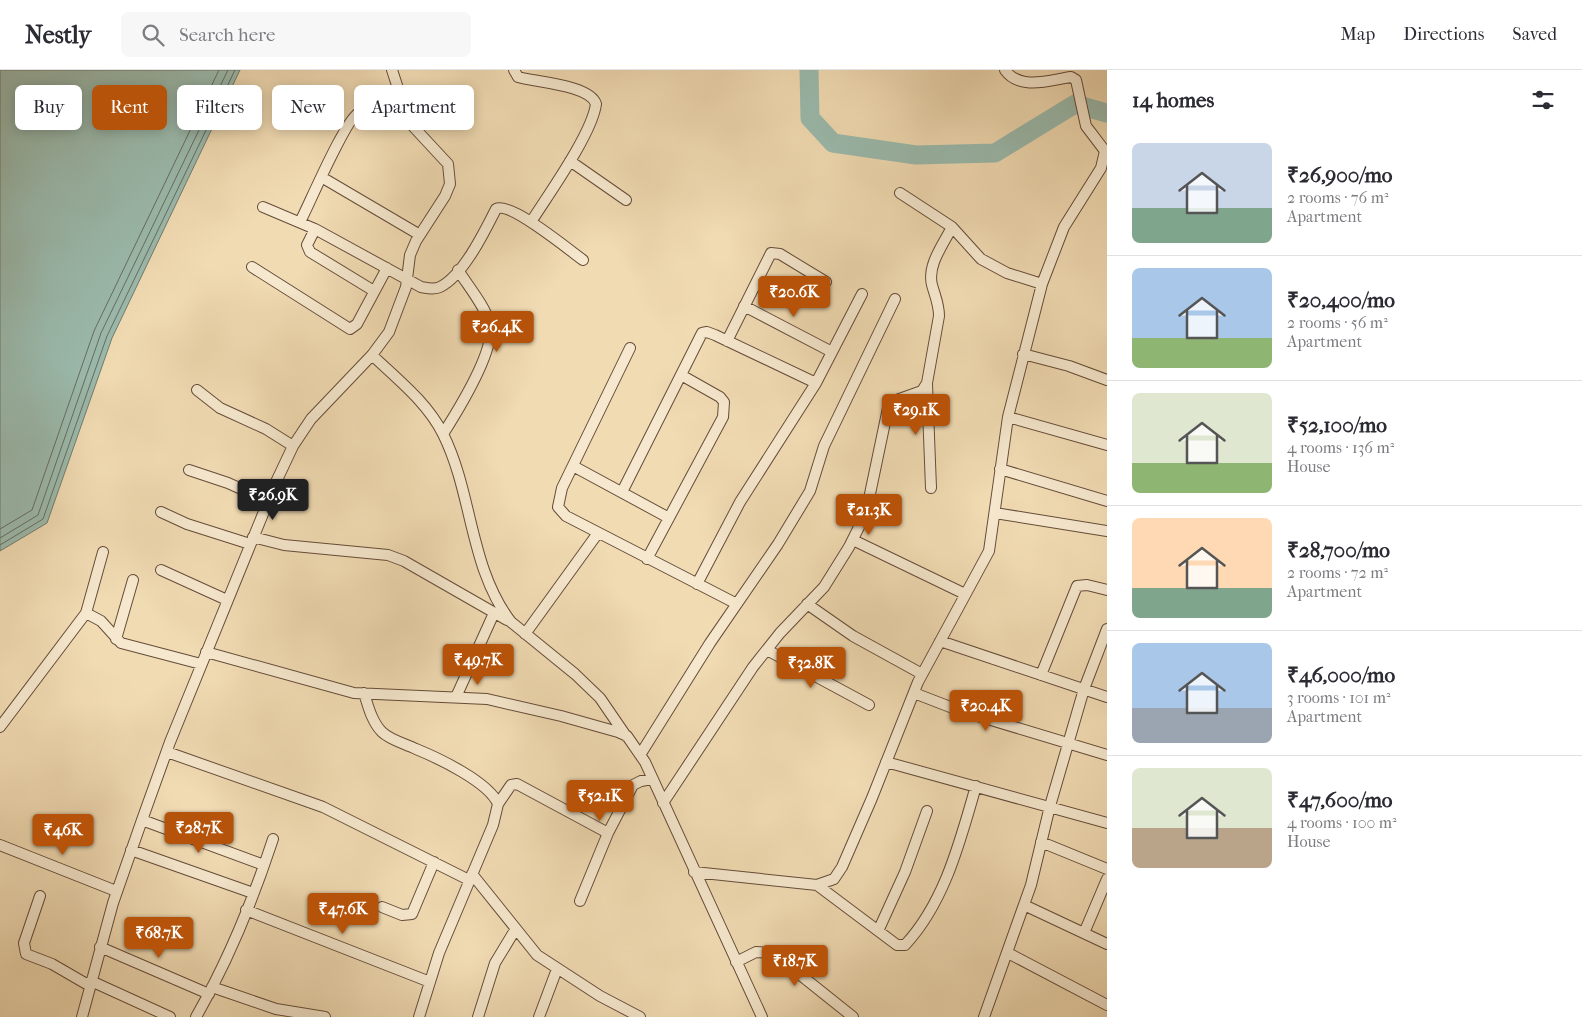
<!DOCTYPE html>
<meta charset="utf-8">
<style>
body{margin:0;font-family:"IM FELL French Canon",serif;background:#f7f7f7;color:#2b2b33;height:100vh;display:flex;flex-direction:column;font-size:19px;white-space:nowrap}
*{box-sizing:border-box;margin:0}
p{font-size:16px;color:#7c7c81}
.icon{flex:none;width:28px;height:28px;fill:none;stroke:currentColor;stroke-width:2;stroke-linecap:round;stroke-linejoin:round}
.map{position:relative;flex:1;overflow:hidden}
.drawer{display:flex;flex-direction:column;background:#fff;width:475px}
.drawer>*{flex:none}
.banner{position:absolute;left:15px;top:15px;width:475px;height:45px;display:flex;gap:10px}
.price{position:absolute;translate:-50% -42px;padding:0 11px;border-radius:5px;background:#b45309;color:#fff;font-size:16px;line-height:32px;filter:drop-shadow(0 1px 2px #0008)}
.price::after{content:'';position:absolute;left:50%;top:30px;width:15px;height:11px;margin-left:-8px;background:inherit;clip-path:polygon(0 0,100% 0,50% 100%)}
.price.active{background:#222;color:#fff}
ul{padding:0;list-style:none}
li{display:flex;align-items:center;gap:15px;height:125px;padding:0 25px}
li+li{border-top:1px solid #e1e1e2}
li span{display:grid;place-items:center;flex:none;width:140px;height:100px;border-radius:8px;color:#555}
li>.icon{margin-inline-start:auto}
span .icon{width:60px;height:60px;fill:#fffc;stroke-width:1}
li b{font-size:21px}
h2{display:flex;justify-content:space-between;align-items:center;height:60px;padding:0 25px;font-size:21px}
.chip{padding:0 18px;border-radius:8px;background:#fff;box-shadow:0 2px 12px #0003;font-size:18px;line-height:45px}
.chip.active{background:#b45309;color:#fff}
header{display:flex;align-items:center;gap:30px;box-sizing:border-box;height:70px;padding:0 25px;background:#fff;border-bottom:1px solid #e1e1e2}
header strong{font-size:24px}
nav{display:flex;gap:28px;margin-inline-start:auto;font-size:18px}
.search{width:350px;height:45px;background:#f7f7f7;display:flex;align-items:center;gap:12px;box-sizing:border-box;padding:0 18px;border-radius:8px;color:#7c7c81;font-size:19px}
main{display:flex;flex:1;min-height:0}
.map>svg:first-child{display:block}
</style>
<header>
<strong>Nestly</strong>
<div class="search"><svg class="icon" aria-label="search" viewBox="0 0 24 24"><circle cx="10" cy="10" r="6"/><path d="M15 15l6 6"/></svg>Search here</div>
<nav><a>Map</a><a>Directions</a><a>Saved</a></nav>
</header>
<main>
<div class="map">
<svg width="1107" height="947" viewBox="0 0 1107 947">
<rect width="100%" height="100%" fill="#f1dbb3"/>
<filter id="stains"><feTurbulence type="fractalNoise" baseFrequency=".004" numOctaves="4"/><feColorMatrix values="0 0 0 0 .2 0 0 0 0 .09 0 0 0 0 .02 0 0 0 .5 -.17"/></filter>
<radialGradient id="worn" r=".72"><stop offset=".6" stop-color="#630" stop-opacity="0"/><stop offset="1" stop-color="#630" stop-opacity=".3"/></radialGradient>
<path fill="#9bbbae" stroke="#737b6f" d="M0,0H240L112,268L47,453L0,481Z"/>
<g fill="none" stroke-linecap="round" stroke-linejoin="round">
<path stroke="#686c5f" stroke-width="1" d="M0,459L32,440L94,261L219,0
M0,468L38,445L101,263L228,0
M0,475L43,449L107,266L235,0"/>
<path stroke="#9bbbae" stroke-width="19" d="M809,0L810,48L833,73L916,85L995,83L1075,34L1107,43"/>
<defs>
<path id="minor" d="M514,0L518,7C535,12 590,15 596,34C592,64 548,125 531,152
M570,91L626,130
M323,108L420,165
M900,123L952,157L981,189L1007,203L1042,214
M263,137L315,159L421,217C427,218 434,220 440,217C463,206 485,161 496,139C510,131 569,180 583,190
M300,152C309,135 347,45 360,42C373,38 393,43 406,44
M315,159L307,175L310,182L374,221
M252,197L350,259L357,254L387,198
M744,236L832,282
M727,271L771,183L780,184L826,212
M630,278L562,418L558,437L566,446L737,534
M1023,284L1069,296L1107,310
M372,285C397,309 427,332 443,364C473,424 469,497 511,552L575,604L600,628L626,666
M927,314L931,418
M197,320L220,338L266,359L293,376
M1008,347L1107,375
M443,364C457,342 496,280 490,254C485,236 468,216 458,200
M573,396L669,448
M1000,399L1107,431
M189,400L228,413L268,431
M622,422L702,263L707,262L715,265L816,313
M161,442L187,454L250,474
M995,443L1107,461
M253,467L284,475L388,485L404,491L507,550
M853,470L965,524
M647,489L723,347L724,332L720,327L681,305
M161,500L227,530
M697,514L740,432L816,313L862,224
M807,534L853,566L922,604
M86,543L101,551L121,573L201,594
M525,564L598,463
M116,569L133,510
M940,571L1107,627
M767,580L869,635
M206,582L354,623L487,629L561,646L618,662L627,666L645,692L762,947
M1041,605L1077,516L1087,515L1107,520
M364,623C368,636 372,652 382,662C390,670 406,674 416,679C438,688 489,712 498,734L493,755L439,883L419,947
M914,623L958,640L1107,685
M456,627L494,543
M0,657L86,543L103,482
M167,682L323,737L469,810
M640,685L710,573L778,474L810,421L824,376L895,229
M886,692L1107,753
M663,733L753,597L780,563L824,517L849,477L866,443L888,338L891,332L922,321L927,313L939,246C939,234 935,226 932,215C927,195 943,175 952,157
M498,734L511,715L517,714L608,763
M142,750L264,795
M1041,772L1107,799
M0,775L116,821
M131,780L253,823
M694,802L817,815L834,809L842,797L872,728L918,612L989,481L1008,347L1042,214L1064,157L1101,98L1105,81L1086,56L1076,10L1071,7C1050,10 1020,21 1005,0
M472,804L537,885L600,926L640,947
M817,815L897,875H905C945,832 960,771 976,716
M40,826L24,873L26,884L52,894L90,916
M580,831L608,763L633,715L641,711L652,709
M1024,835L1107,874
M382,837L402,845L412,844L434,792
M246,840L430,912
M879,859L905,802L927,741
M1084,863L1107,809
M100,877L209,924
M1008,883L1107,935
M736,892L756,882L773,883L853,947
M91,911L170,947
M212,917L276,939L325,947
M82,947L113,833L142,750L170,672L276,412L293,376L311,349L372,285L389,262L406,217L410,185L416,171L445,126L450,114L448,94L409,52L392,0
M196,947C228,891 253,830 273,769
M478,947L495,893L515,860
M539,947L557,899
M984,947L1031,815L1050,736L1084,619L1107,559"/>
</defs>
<use href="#minor" stroke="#654c39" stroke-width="12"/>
<use href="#minor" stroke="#f6e8ce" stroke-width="10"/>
</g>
<rect width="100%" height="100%" filter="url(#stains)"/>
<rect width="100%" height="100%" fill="url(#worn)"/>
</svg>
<b class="price" style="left:794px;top:248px">₹20.6K</b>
<b class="price" style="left:497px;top:283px">₹26.4K</b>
<b class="price" style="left:916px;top:366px">₹29.1K</b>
<b class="price active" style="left:273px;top:451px">₹26.9K</b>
<b class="price" style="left:869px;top:466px">₹21.3K</b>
<b class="price" style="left:478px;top:616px">₹49.7K</b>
<b class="price" style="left:811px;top:619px">₹32.8K</b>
<b class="price" style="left:986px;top:662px">₹20.4K</b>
<b class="price" style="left:600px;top:752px">₹52.1K</b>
<b class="price" style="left:199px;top:784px">₹28.7K</b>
<b class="price" style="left:63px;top:786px">₹46K</b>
<b class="price" style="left:343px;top:865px">₹47.6K</b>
<b class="price" style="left:159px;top:889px">₹68.7K</b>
<b class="price" style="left:795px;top:917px">₹18.7K</b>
<div class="banner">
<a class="chip">Buy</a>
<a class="chip active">Rent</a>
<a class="chip">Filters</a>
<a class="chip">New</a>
<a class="chip">Apartment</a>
</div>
</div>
<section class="drawer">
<h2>14 homes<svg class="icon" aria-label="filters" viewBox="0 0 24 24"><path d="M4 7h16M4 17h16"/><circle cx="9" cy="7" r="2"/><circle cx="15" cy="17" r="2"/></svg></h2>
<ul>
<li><span style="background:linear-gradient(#c9d6e8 65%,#7fa58c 0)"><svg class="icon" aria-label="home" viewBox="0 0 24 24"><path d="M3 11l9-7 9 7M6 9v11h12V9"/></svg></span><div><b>₹26,900/mo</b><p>2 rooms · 76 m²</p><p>Apartment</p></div></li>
<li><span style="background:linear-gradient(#a9c7e8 70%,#8fb573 0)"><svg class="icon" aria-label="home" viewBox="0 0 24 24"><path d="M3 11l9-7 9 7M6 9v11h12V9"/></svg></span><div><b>₹20,400/mo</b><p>2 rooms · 56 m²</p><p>Apartment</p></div></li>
<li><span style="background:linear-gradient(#dfe7d0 70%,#8fb573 0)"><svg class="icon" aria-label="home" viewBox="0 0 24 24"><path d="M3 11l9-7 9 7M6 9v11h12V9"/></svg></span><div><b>₹52,100/mo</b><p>4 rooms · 136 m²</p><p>House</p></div></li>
<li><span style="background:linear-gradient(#ffd9b3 70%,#7fa58c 0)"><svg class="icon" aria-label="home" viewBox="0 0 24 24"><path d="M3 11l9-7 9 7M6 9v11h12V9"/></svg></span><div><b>₹28,700/mo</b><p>2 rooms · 72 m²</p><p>Apartment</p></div></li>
<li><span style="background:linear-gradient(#a9c7e8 65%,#9aa5b1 0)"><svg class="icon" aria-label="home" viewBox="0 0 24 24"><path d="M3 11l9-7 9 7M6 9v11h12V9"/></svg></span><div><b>₹46,000/mo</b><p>3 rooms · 101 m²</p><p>Apartment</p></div></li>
<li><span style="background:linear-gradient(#dfe7d0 60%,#b9a48a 0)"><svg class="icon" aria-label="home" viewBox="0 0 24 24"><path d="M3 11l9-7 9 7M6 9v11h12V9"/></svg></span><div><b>₹47,600/mo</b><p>4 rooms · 100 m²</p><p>House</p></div></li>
</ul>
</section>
</main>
